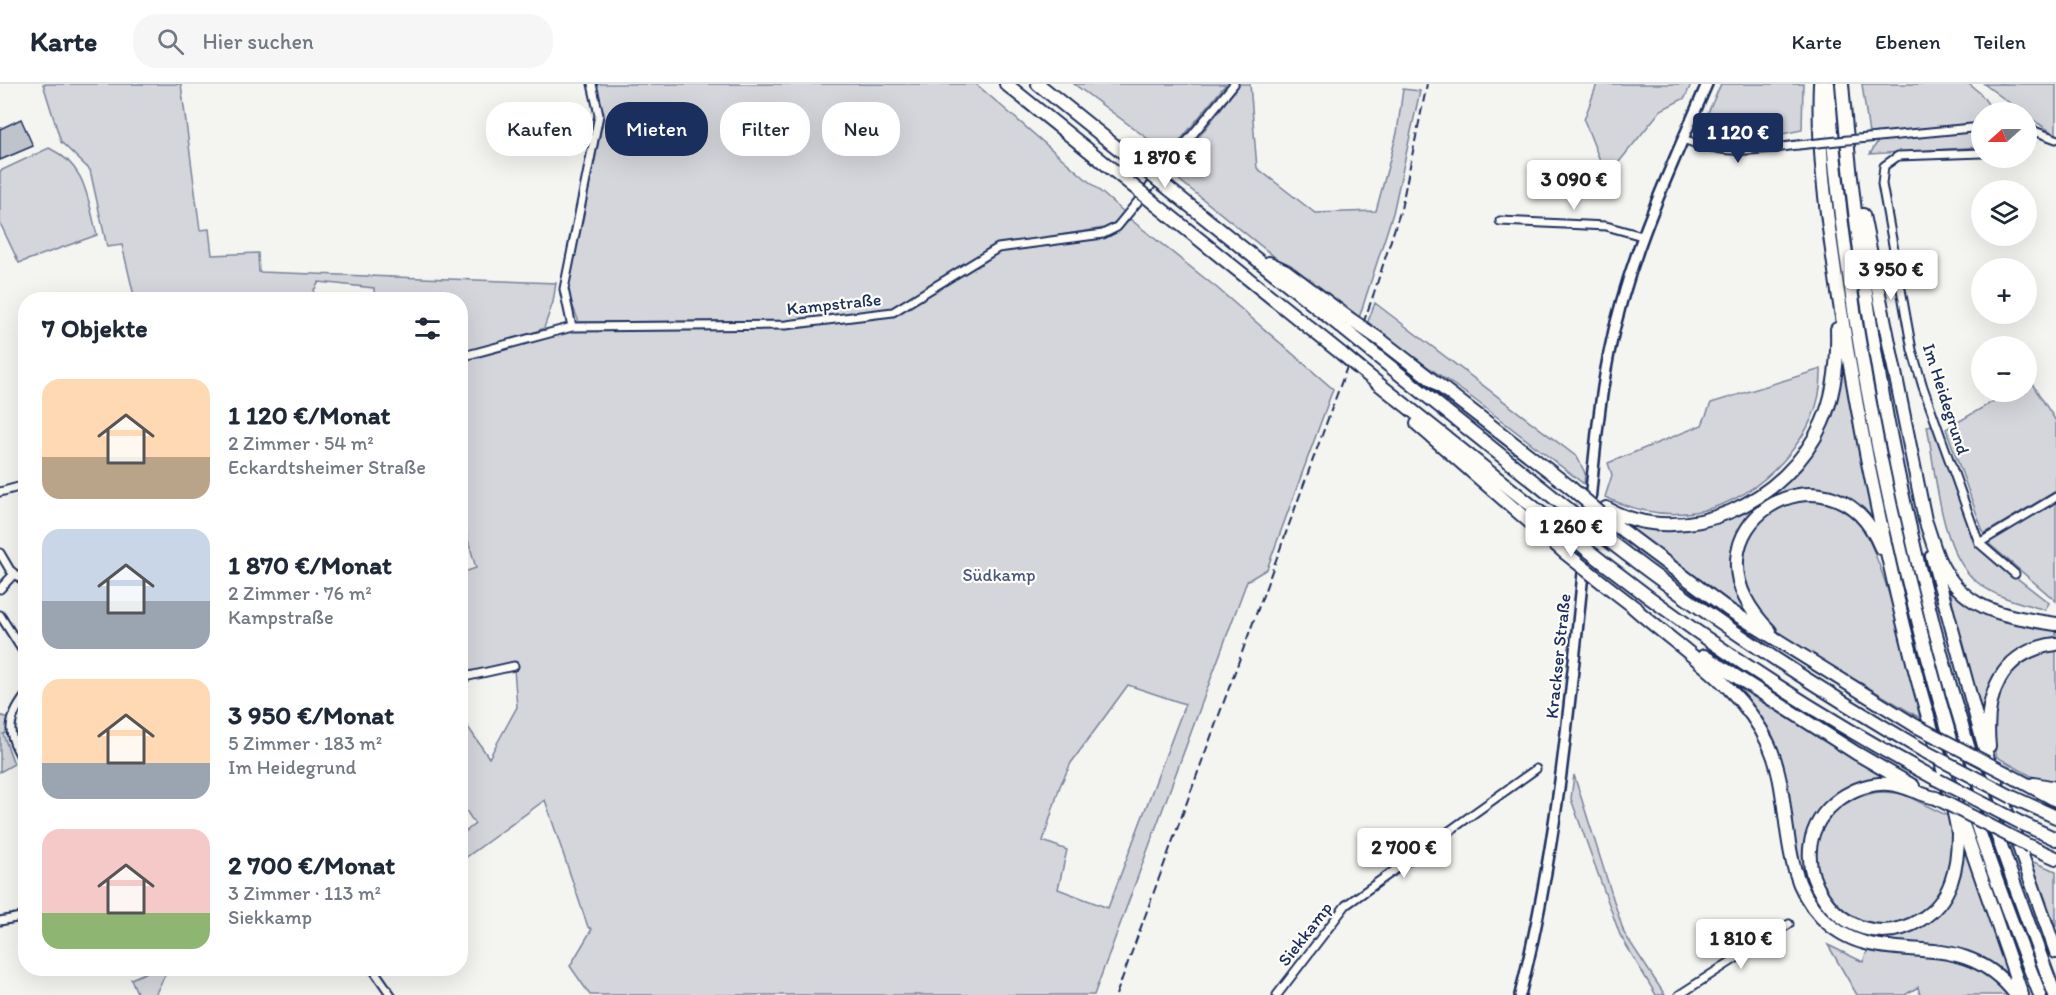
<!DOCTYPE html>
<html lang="de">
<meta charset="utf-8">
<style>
body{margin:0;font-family:Itim,sans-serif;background:#f6f6f7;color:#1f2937;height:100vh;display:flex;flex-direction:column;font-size:22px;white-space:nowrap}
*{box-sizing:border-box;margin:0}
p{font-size:20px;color:#747a83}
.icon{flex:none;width:33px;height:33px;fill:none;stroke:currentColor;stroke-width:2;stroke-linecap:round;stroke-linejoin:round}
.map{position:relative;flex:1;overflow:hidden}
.panel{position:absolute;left:18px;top:208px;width:450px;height:684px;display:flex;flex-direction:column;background:#fff;border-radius:24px;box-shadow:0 6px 24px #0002}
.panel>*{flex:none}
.top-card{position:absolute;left:486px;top:18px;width:570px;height:54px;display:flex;gap:12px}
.needle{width:39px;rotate:249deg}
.tools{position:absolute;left:1971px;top:18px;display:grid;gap:12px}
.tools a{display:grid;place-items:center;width:66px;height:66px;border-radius:50%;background:#fff;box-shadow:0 6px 24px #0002;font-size:30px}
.price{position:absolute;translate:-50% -51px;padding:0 14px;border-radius:6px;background:#fff;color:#222;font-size:20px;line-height:39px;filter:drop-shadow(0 2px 3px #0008)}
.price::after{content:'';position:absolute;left:50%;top:36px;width:18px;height:14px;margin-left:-9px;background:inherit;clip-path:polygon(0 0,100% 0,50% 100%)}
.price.on{background:#1b2f5e;color:#fff}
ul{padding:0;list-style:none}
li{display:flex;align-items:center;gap:18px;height:150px;padding:0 24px}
li span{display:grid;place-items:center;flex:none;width:168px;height:120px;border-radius:18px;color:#555}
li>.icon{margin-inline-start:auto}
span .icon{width:72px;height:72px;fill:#fffc;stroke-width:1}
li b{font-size:26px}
h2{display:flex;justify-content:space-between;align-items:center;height:72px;padding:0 24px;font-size:26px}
.chip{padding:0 21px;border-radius:24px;background:#fff;box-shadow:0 6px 24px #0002;font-size:21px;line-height:54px}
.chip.on{background:#1b2f5e;color:#fff}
header{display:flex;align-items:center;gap:36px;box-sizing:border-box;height:84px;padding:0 30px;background:#fff;border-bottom:2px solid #e0e1e3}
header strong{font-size:28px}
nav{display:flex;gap:33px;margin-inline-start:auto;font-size:21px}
.search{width:420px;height:54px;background:#f6f6f7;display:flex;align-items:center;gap:15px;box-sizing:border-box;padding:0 21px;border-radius:24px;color:#747a83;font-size:22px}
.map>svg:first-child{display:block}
</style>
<header>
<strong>Karte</strong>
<div class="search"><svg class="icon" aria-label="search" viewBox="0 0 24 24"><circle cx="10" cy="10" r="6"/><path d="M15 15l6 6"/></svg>Hier suchen</div>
<nav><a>Karte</a><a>Ebenen</a><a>Teilen</a></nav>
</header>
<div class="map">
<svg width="2056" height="911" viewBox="0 0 2056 911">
<rect width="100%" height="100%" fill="#f4f4f1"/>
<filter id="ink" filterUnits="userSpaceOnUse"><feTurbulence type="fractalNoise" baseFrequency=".0167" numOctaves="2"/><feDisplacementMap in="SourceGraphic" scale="12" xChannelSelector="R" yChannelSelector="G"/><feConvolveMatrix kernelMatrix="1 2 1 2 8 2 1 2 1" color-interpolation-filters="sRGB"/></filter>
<g filter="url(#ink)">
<path fill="#d4d6db" stroke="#78829c" stroke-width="1.5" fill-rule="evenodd" d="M43,0H181L200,146L209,145L212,171L258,169L259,188L556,199L553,218L544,244L521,254L461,270L460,216H374V204L319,198L314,206L313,216H135L122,161L107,163L90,86L61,58Z
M596,0H976L1124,128L1116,138L1104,144L998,161L893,225L789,237L579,238L567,207L604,32Z
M1074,0H1226L1174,64L1155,60Z
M1240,0H1250L1257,84L1315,129L1376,127L1397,49L1403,5L1420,7L1393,129L1359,234L1312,203L1168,87L1184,72Z
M1597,0H1691L1685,14L1661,26L1619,78L1601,79L1584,36Z
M1721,0H1803L1802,46L1728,61L1696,55Z
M1862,0H1969L1980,9L1994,28H1982L1981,40L1869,50Z
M1984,0H2056V51L2027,32L2026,28H2022Z
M1981,46V63L1870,70L1878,57Z
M49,64C87,82 87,114 97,151L19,179L0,139V87Z
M1130,135L1217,204L1333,305L1267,485L1247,497L1094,911H590L570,882L592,845L588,843L545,716L461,777V751L475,740L461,719L460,631L489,674L517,623L514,585L461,592V489L476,484L463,438H461V277L581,244L787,245L895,231L1000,168L1105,154L1121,145ZM1128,601L1185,620L1108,824L1058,805L1067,766L1043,757L1060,702L1071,679Z
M1375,219L1577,373L1585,389L1584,400L1471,313L1367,240Z
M1843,283L1876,441C1867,431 1858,419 1846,413C1794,387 1725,428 1731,488C1732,504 1740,517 1747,530L1616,435C1634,441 1651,441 1670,442C1769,445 1825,373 1843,283Z
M1821,285C1822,321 1808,349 1784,376C1735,430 1672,445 1605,413L1612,391L1608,379L1702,341L1711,319Z
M2029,295L2056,337V407L1984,450L1946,345L2009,308H2026L2027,297Z
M1932,341L1976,462L2049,519L2045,526C2022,519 1996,514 1977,498C1939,467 1936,387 1927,342Z
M1810,416C1825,418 1840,421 1852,431C1881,455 1912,594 1920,634L1793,559C1777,547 1756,530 1749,511C1730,460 1758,421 1810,416Z
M2056,417V517L1987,458Z
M1950,504C1985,536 2011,538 2056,546V555C2024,556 2001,576 1989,605C1986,612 1984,619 1980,626L1956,539Z
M2056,566V698H2053L2031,692L1997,673C1983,626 2003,573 2056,566Z
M1736,602L1886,695L1842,707L1819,729L1806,768L1810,808L1800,783L1781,678L1760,634Z
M0,631L8,634L9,648L3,650L14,680L0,688Z
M1574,691L1624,849L1665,911H1656L1620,851L1571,715Z
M1878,708L1901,709L1950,733C1956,760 1953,788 1937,812C1930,822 1920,828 1909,834C1826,871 1762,731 1878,708Z
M1963,760L2009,891C1974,861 1944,860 1900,859C1887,858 1870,858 1858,853C1848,849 1839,841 1830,835L1834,833L1850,844L1874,851L1894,850L1920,842L1953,805L1961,788Z
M2031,777L2056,787V843Z
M1828,861L1863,878L1868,865L1947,872L1989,890L2010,911H1920L1918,903L1905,911H1857Z
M154,885L166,889L155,911H138L131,895Z"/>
<path fill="#bfc3cc" stroke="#1b2f5e" stroke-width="1.5" d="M21,35L33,62L0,76V45Z"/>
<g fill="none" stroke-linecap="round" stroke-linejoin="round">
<defs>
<path id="street" d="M2026,44L2056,55
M1878,53L1982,43
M1683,55C1725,72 1755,66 1798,61
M1982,69L1898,72L1884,82L1882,100L1912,266L1923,303L1979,459L2015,490
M1500,137L1606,142L1642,152
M572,243L564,205L599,31L592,0
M460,273L572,243L786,241L893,228L998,164L1103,150L1117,143L1234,0
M0,408L26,401
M1979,459L2056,413
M0,469L10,486L26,499
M0,505L14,490
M0,531L26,572
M460,594L514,582
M26,611C4,640 8,651 26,681
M0,837L26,832
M373,885L391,911
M1277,911L1346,821L1536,685
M1679,911L1789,840"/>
<path id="secondary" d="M1520,911C1557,766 1570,618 1585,469C1592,403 1596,335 1609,269C1628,174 1669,88 1707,0"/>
<path id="highway" d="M1006,0L1133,102
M1038,0L1145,86
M1820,0C1817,70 1828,139 1838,208C1857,334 1883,459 1914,582C1928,638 1948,692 1958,749C1958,783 1952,817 1920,836C1842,883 1765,767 1841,714C1854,705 1873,698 1889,700C1905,701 1920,711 1936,714
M1828,0C1847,254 1901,505 1979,747C1998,802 2019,857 2040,911
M1842,0C1860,221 1902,449 1968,662C1994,746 2024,828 2055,911
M1169,105L1345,246
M1154,119L1342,270
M1863,131L1925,436C1930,449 1933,463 1939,476C1963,528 2006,532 2056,540
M1269,179L1286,187L1350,235
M1382,257L1570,403
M1377,272L1568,425
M1360,285L1566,449
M1417,340L1564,468
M1606,424C1685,468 1788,417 1822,339C1835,310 1838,277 1837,245
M1606,434L1729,526L1916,642
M1605,454C1707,533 1813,602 1924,667
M1932,472L1986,669L2056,868
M1604,479C1709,561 1821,633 1938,696
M1603,499L1638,526
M1633,523C1681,566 1741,600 1769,661C1794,716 1776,786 1821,833C1879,893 1957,834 2016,911
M1770,547C1667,445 1833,345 1881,464
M1704,572L1856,669L1913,702
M1989,662C1984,612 2000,567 2056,560
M2006,689L2056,716
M2034,700L2056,704
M2012,713L2056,733
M1961,735L2022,911
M2021,739L2056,755
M2029,762L2056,774"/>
</defs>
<use href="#street" stroke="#1b2f5e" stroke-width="11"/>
<use href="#secondary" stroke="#1b2f5e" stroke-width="14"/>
<use href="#highway" stroke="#1b2f5e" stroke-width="16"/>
<use href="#street" stroke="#fdfcf7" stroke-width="7"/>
<use href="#secondary" stroke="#fdfcf7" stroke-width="9"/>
<use href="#highway" stroke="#fdfcf7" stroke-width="12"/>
<path stroke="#1b2f5e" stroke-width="2" stroke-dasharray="9 4.5" stroke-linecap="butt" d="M1116,911L1372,215L1401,125L1427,0"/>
<defs>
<path id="street-bridge" d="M1798,61L1878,53"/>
<path id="highway-bridge" d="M1145,86L1169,105
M1133,102L1154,119
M1350,235L1382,257
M1345,246L1377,272
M1342,270L1360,285
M1570,403L1606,434
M1568,425L1605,454
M1566,449L1604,479
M1564,468L1603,499
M1916,642L2006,689
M1924,667L2012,713
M1938,696L2021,739
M1936,714L2029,762"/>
</defs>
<use href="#street-bridge" stroke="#1b2f5e" stroke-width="11" stroke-linecap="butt"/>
<use href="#highway-bridge" stroke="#1b2f5e" stroke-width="16" stroke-linecap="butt"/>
<use href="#street-bridge" stroke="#fdfcf7" stroke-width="7"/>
<use href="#highway-bridge" stroke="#fdfcf7" stroke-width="12"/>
</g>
</g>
<g text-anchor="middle" stroke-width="4.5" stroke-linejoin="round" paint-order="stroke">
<g font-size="18" fill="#1b2f5e" stroke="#fdfcf7">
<text transform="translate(834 220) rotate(-6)" y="6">Kampstraße</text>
<text transform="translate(1946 315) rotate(72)" y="6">Im Heidegrund</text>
<text transform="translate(1558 572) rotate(-84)" y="6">Krackser Straße</text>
<text transform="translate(1305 850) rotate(-52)" y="6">Siekkamp</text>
</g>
<g font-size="18" fill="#49597d" stroke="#fdfcf7">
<text x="999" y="497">Südkamp</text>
</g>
</g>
</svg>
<div class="tools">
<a><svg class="needle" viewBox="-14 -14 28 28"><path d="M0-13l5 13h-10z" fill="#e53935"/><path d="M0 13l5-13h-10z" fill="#747a83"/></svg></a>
<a><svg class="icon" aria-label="layers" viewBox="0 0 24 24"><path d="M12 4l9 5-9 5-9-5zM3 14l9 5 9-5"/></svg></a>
<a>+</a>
<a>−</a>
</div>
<b class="price on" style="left:1738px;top:80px">1 120 €</b>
<b class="price" style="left:1165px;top:105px">1 870 €</b>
<b class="price" style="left:1574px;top:127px">3 090 €</b>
<b class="price" style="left:1891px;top:217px">3 950 €</b>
<b class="price" style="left:1571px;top:474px">1 260 €</b>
<b class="price" style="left:1404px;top:795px">2 700 €</b>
<b class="price" style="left:1741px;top:886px">1 810 €</b>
<div class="top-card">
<a class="chip">Kaufen</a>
<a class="chip on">Mieten</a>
<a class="chip">Filter</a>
<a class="chip">Neu</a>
</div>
<section class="panel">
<h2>7 Objekte<svg class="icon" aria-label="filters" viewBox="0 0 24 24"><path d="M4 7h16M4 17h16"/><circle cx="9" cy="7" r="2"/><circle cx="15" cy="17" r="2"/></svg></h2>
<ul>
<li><span style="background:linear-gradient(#ffd9b3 65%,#b9a48a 0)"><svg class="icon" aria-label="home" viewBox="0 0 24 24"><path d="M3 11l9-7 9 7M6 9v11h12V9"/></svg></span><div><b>1 120 €/Monat</b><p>2 Zimmer · 54 m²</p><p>Eckardtsheimer Straße</p></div></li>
<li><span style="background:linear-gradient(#c9d6e8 60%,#9aa5b1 0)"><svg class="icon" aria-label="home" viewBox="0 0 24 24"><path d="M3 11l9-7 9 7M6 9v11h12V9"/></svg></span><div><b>1 870 €/Monat</b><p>2 Zimmer · 76 m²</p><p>Kampstraße</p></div></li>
<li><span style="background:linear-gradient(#ffd9b3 70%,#9aa5b1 0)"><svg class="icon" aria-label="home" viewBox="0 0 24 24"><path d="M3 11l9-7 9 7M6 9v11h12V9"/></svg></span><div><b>3 950 €/Monat</b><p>5 Zimmer · 183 m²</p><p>Im Heidegrund</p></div></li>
<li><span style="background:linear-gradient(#f6c9c9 70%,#8fb573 0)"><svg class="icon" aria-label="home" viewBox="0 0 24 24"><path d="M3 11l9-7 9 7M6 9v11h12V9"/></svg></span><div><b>2 700 €/Monat</b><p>3 Zimmer · 113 m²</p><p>Siekkamp</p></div></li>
</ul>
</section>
</div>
